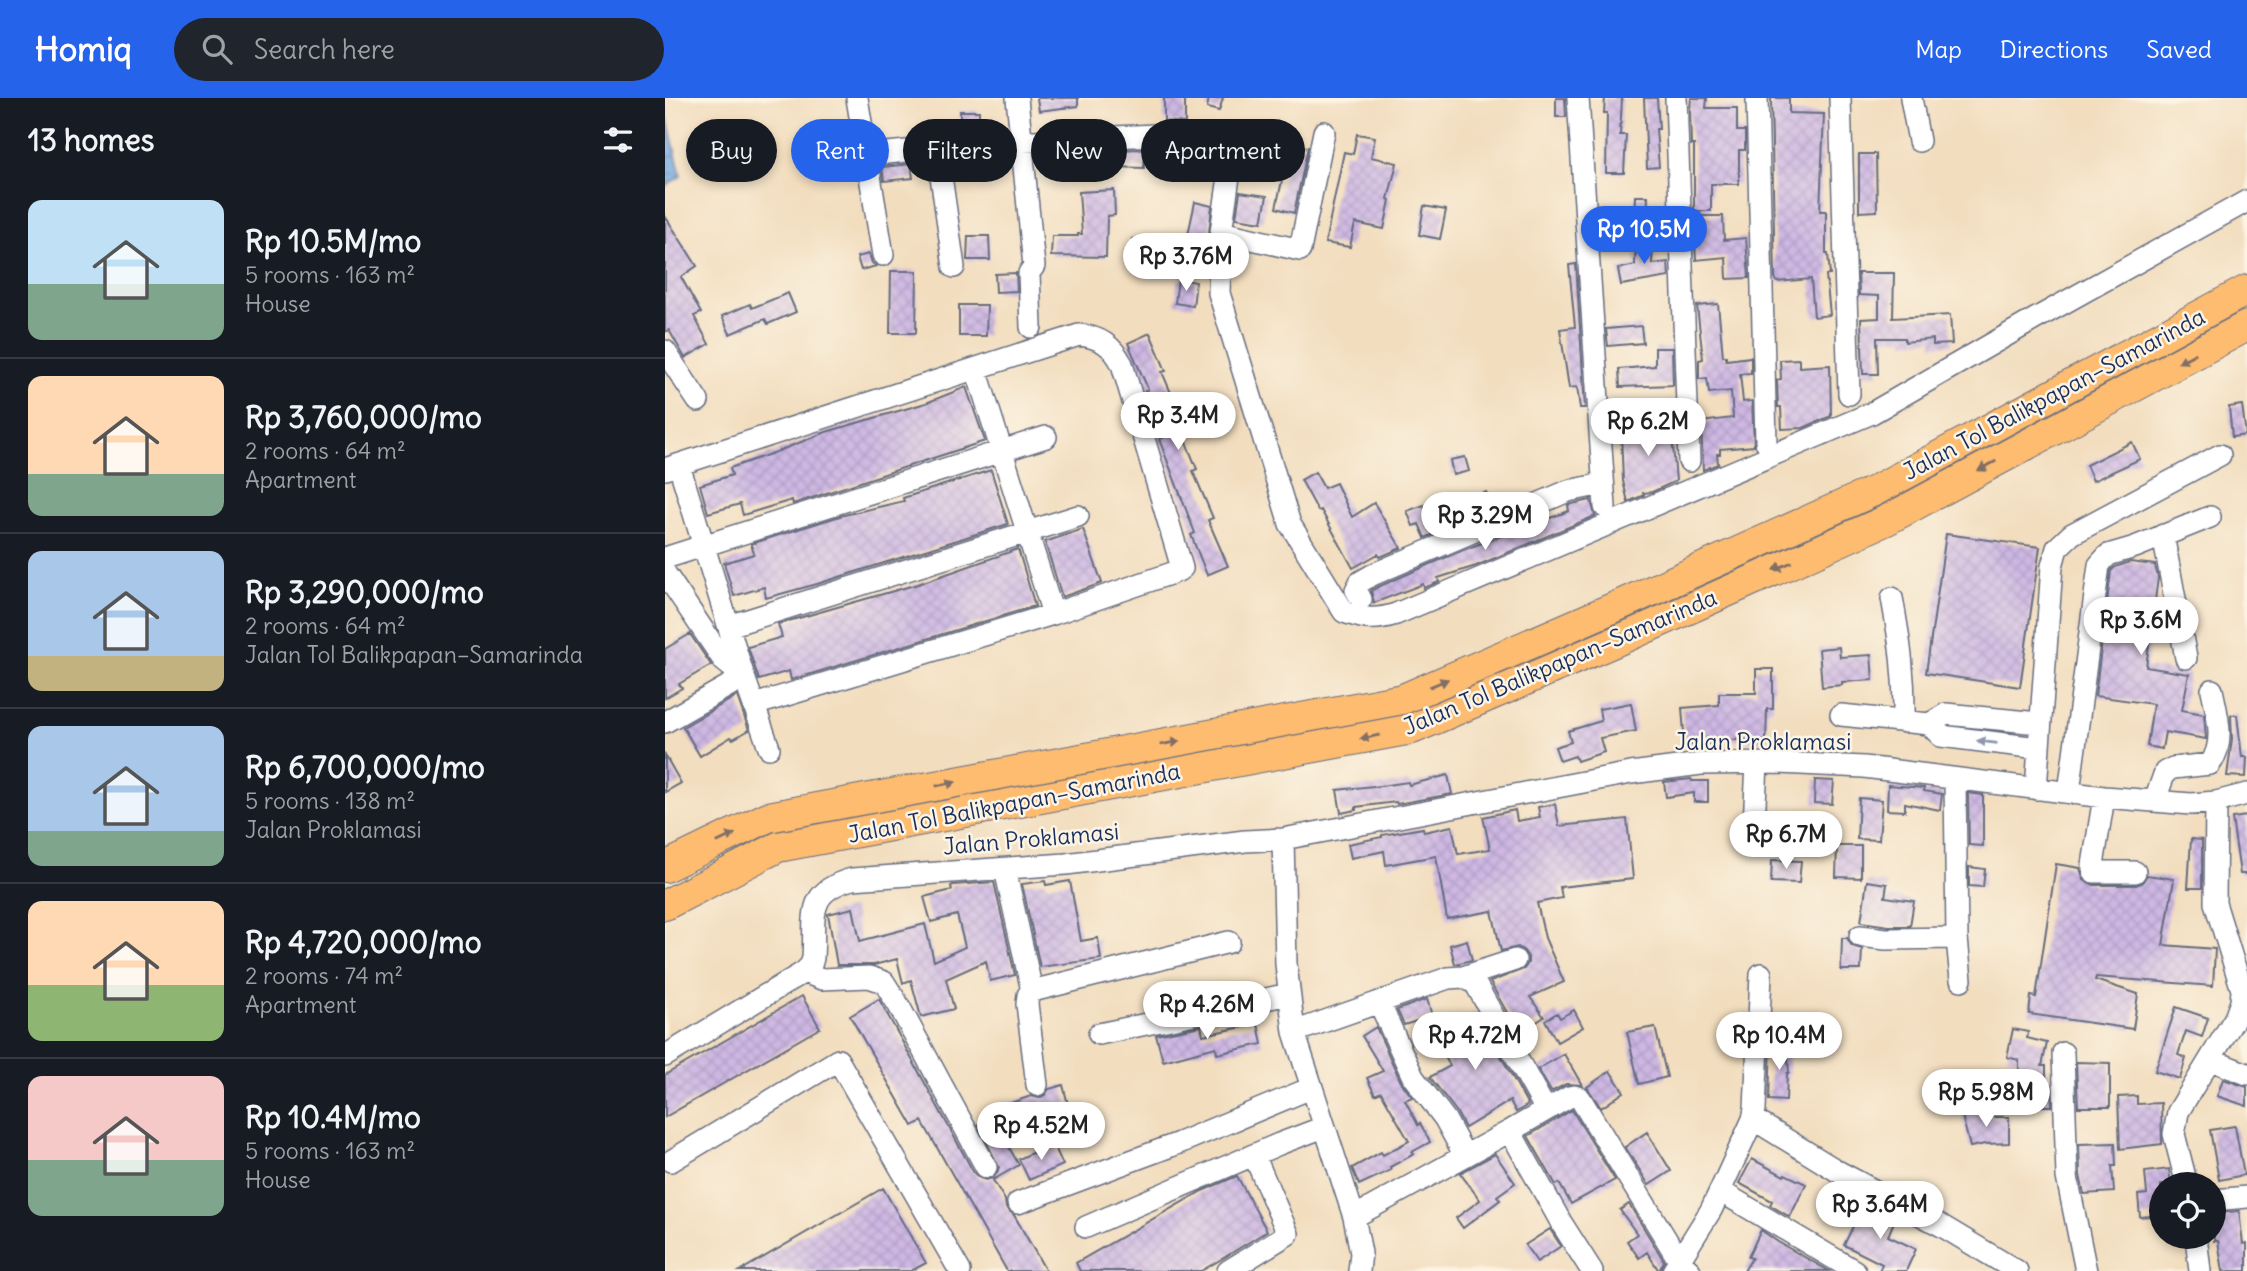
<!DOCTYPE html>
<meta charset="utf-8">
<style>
body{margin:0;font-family:Delius,sans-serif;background:#20242c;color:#f1f3f6;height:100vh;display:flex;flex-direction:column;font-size:26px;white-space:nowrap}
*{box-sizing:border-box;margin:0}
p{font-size:23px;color:#9ea1a6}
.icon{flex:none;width:38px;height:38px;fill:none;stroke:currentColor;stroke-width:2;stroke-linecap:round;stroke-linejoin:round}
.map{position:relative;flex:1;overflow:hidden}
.details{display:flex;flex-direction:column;background:#171b24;width:665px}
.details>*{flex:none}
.top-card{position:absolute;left:21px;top:21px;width:665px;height:63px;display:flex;gap:14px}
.controls{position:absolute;left:1484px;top:1074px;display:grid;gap:14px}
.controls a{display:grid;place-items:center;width:77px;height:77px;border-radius:50%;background:#171b24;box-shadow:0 4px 10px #0003;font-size:35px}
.price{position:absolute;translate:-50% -60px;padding:0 16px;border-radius:24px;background:#fff;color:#222;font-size:23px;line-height:46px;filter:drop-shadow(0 2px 4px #0008)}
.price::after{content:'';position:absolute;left:50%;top:42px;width:21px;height:16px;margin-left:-10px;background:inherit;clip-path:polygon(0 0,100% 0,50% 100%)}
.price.active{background:#2563eb;color:#fff}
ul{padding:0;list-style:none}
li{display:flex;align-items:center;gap:21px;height:175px;padding:0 28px}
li+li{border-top:2px solid #363941}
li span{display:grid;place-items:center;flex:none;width:196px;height:140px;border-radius:14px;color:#555}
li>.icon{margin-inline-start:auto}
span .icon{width:84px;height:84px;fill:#fffc;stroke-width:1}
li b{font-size:30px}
h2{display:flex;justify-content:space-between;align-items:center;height:84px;padding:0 28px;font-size:30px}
.chip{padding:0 24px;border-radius:32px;background:#171b24;box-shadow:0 4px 10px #0003;font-size:24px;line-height:63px}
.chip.active{background:#2563eb;color:#fff}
header{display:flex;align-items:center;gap:42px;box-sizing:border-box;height:98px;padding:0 35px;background:#2563eb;color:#fff}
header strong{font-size:33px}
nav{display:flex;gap:38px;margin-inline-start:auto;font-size:24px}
.search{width:490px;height:63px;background:#20242c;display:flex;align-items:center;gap:18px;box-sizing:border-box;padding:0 24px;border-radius:38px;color:#9ea1a6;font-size:26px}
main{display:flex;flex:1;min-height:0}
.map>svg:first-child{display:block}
</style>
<header>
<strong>Homiq</strong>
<div class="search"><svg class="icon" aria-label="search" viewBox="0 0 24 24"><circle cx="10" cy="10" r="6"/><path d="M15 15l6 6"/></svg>Search here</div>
<nav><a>Map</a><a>Directions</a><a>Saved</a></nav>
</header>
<main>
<section class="details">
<h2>13 homes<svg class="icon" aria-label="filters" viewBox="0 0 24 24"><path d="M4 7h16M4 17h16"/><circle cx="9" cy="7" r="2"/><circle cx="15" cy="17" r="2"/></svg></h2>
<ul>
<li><span style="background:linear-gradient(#bfe0f5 60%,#7fa58c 0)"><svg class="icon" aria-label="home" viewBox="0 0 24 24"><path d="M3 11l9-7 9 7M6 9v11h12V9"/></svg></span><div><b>Rp 10.5M/mo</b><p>5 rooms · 163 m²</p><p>House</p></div></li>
<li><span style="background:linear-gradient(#ffd9b3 70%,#7fa58c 0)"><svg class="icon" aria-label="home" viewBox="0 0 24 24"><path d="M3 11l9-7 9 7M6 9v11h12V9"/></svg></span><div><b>Rp 3,760,000/mo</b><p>2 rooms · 64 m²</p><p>Apartment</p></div></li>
<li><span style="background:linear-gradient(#a9c7e8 75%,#c2b280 0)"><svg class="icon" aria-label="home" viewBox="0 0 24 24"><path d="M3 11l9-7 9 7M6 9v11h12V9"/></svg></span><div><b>Rp 3,290,000/mo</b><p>2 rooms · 64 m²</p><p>Jalan Tol Balikpapan–Samarinda</p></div></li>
<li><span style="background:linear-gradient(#a9c7e8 75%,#7fa58c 0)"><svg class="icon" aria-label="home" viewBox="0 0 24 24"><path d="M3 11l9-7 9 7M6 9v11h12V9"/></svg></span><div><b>Rp 6,700,000/mo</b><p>5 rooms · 138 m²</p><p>Jalan Proklamasi</p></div></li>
<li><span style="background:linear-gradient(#ffd9b3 60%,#8fb573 0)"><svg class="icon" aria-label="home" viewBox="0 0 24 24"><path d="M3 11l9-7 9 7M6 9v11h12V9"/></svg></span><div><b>Rp 4,720,000/mo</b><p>2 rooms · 74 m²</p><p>Apartment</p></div></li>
<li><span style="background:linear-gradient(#f6c9c9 60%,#7fa58c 0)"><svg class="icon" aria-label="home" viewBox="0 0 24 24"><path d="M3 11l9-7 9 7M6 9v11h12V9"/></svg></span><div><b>Rp 10.4M/mo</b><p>5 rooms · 163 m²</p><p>House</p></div></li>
</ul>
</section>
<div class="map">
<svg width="1582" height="1173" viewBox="0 0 1582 1173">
<defs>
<pattern id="water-waves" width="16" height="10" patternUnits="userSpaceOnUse" patternTransform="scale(1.75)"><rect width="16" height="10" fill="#75aae2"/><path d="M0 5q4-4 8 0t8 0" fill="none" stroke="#5f8bba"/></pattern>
<pattern id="building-cross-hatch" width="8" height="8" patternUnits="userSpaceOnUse" patternTransform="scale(1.75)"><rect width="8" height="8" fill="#ceb8e3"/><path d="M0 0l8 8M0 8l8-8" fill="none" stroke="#b09ec5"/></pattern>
</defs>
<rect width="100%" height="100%" fill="#fcf5e5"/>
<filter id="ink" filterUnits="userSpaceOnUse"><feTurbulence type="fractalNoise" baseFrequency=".0143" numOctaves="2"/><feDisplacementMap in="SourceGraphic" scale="14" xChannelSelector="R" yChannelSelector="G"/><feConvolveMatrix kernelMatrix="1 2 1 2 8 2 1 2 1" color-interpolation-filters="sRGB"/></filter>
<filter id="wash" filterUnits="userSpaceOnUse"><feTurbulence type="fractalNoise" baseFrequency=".00686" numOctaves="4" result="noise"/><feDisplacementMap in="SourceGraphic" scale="28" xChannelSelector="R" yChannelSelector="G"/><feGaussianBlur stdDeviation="1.57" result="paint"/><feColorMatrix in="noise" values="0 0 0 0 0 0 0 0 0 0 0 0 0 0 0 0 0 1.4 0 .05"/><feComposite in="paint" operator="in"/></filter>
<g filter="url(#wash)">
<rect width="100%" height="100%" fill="#f2ddbe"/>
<path fill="url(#water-waves)" stroke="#486ca0" stroke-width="2" d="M0,10L16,78L0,88Z"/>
<g id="blocks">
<path fill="url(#building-cross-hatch)" d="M372,0H413V8L374,13Z
M499,0H520V25L499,23Z
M544,0H558L554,13L542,10Z
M891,0H900L901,19H891Z
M940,0H957L955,37H961L959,75H941L942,15H939Z
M979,0H992L994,31H991L994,69L982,70Z
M1026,0H1042L1041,10H1072V33H1080V52H1074V86H1046V113H1029V47H1026L1025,12Z
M1106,0H1124V15L1159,16L1155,113H1161V156H1163L1165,177H1161L1165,217L1149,219L1146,181L1112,184L1110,179Z
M295,13H314V33H295Z
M692,36L710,39L706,59L732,65L723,101L725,102L719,131L690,125L685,149L660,145L679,54L688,56Z
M625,46L643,49L629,115L611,110Z
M480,51L479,70L448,69V52Z
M1194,56H1211L1212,113L1194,114Z
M510,57L520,60L521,72L507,71Z
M329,58L330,75L295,79L293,61Z
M246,66L248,80L219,83L217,69Z
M449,92L450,117L442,118L441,159L386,158L387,138H413V136H417L414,94Z
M575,94L602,98L597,124L571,120Z
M970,98H983L982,125H969Z
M530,104L547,108L541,162L524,158L468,161L467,141L523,137Z
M759,108L781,112L775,141L754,137Z
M0,118L32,168L16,179L36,215L29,218L44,246L20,260L4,232L0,234Z
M1035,118H1058L1059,142L1081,140L1084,180L1062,181L1061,159L1031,162L1030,143L1035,142Z
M303,138H324L325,162H302Z
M971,143L988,144L987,166L1003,164L1004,179L956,187L953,171L970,167Z
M204,156L207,165L211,168L196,172L192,159Z
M911,166L920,310H915L912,289L904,290L895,231L910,229L904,167Z
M226,173H252L251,235H225Z
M351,175L352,193L331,194L330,176Z
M1193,175H1229L1228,220L1285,217L1287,246L1268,247V241L1240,244V240H1212L1213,276H1198L1196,221L1214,220V198L1194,197Z
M513,181L531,184L528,208L510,205Z
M123,195L131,214L103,226L100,221L65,236L57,218L85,206L87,210Z
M1053,206L1058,258H1061V262L1086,259V275L1075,276L1078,304L1087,303L1089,348L1055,351V356H1052L1053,366L1038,372L1036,324L1068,320L1066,293L1044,295L1042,280L1034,281V262L1038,261L1032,208Z
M294,207H322L321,238H294Z
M976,228L978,245L943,248L941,231Z
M485,235L501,273L497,274L518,323L513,325L532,371L528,373L548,420L543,422L563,468L542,477L526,437L530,435L494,341L499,339L480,293L483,291L463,245Z
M990,250H1007L1008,287L955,289L954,271L990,268Z
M1134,261V269L1165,267L1166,318L1138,330L1117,331L1116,309H1113L1112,282L1116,281L1115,262Z
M301,289L320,343L128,406L127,402L78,417L75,406L43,415L35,387L67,377L65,370L111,354L161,334L261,305Z
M1577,307L1581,337L1567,339L1564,309Z
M1005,313L1011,383L987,394L978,395L979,397L963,404L958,383L956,334L992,330L990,315Z
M1467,344L1475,361L1428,383L1421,367Z
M800,359L804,373L788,377L785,362Z
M326,372L343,426L152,486L101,500L99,489L69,498L59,465L89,456L86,446L175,418L239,403L238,400Z
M650,374L659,390L671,385L687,419L709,405L736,450L715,459L713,456L688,470L656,412L653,413L636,382Z
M821,394L828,410L813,417L806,401Z
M926,402L930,418L811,468L773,480L774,484L759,490L758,486L709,505L706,493L715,488L798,452L904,413L903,407L907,406Z
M759,407L766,424L772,421L776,433L760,440L754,426L748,428L742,413Z
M418,431L437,485L397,499L380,444Z
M1281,436L1375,449L1355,589L1261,575Z
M353,451L370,508L126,582L124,573L94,582L83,549L117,539L113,526L253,486Z
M1465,464L1490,467L1493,480L1481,569L1524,576L1517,612L1539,616L1541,641L1500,634L1497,651L1482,648L1488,606L1430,598L1446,473L1450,469Z
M25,536L46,567L14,586L17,590L0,600V551Z
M1174,549L1175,559L1206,557L1208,582L1177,584V587L1157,589L1154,551Z
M1091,571H1108V611H1102L1101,643L1047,641V645L1020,647L1017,610L1054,607V595H1091Z
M72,598L84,632L68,641L66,639L35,658L18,629Z
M966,605L971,633L935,640L939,654L912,663L910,658L895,663L890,649L906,644L903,633L936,623L934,611Z
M1566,617H1572L1577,659H1582L1581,679L1562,678L1567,641Z
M0,657L16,685L0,694Z
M783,677L787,696L732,706L731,704L691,709V712L676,715L672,692L708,688V689L743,684L744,687Z
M1026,681L1027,683H1043V704H1029V695L1001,699L999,684Z
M1150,682L1169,683L1167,706L1149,705Z
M1223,687L1259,690V693L1277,696L1275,712L1240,705V713L1222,712Z
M1303,695L1318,697V748L1304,747Z
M1194,700L1217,702L1214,742L1192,741Z
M890,706L894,728L962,721L968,781L895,789L897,800L872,805L880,840L899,884L865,899L879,919L854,936L825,884L859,871L863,865V859L859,853L853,849L836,853L827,813L782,821L771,758L721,767L719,753L686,760L683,746L717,739V737L758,730L759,734L787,728L793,756L825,751L818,719L850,712L852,723L875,719L873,709Z
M1582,718V776H1575L1567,720Z
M1526,741L1537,742V790H1523Z
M1172,748H1196V780L1171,779Z
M1107,762L1136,763L1134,785L1106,784Z
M1391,766L1415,770L1419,782L1429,787H1471L1477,785L1482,777L1509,781L1498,847L1550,851L1548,888L1431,879L1430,882L1473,896L1468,931L1364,916L1366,898L1371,899Z
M1304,769L1320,771L1318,789L1304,788Z
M380,783L381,787L405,783L416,843L433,840L436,861L375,869L357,786Z
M1202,783L1222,786L1220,799L1249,803L1245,828H1224L1196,824Z
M329,784L350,877L325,883L321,863L281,881L289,911L256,919L246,882L238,885L232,861L209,867H172L163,816L188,810L195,843L260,826L269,863L300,849L292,817L266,824L259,799L287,792L286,788L288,787Z
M1177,840H1182L1187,848L1197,851L1196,872H1176Z
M802,842L807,862L790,866L785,847Z
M137,898L155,930L0,1019V977Z
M214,901L309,1075L315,1080L321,1082L328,1080L332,1075L334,1069L313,1027L330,1018L328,1011L366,998L374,1000L380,997L384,991L398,987L406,1018L389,1023L386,1013L333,1030L354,1067L328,1082L340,1102L341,1110L349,1117L381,1173H342L257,1023L248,1028L185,918Z
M762,901L767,918L739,927L732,912Z
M1511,909L1543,920L1537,939L1521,933L1513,957L1521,960L1515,981L1490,973Z
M909,912L918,929L892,944L880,922L892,915L895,920Z
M812,915L863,1007L851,1014L845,1003L800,1030L791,1013L765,979L785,968L768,937Z
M593,926L597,946L552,956L551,949L498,963L491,937L536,928L538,937Z
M711,929L736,984L747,999L740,1002L753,1027L755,1025L765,1044L747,1054L749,1056L725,1069L726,1072L694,1087L687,1070L716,1054L718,1057L744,1043L716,994L710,997L702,980L718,973L697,938Z
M990,929L1002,979L974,986L962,934Z
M1348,931L1363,934L1362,940L1382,945L1377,968H1381V988H1386L1387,1008H1341V988H1354V962L1342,959Z
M1122,944L1124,975H1122L1121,1003L1104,1002L1106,945Z
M899,956L917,987L901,986L886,994L873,971Z
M1411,964L1445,965V1009H1413Z
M945,973L959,994L936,1010L922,989Z
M1558,981L1582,989V1008L1552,998Z
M1472,998V1006L1496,1005L1497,1046L1455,1051L1453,999Z
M907,1012L950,1082L906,1106L894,1085L891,1087L863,1038Z
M1315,1013L1317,1019H1344V1045L1320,1046L1305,1049L1297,1017Z
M1570,1028L1579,1077L1554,1082L1545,1032Z
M982,1034L1006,1073L984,1087L960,1049Z
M388,1045L398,1067L364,1082L354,1061Z
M1450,1045L1451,1068H1447L1449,1094L1419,1096L1415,1077L1414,1046Z
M830,1056L850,1085L832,1098L835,1102L798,1130L791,1120L815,1102L795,1075Z
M1087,1061L1119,1078L1120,1076L1141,1086L1125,1119L1105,1107L1107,1103L1074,1085Z
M1504,1071L1506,1087H1496V1117L1475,1119L1473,1097L1482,1096L1480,1074Z
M572,1078L602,1133L560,1159L536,1173H415L411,1165L537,1093Z
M218,1090L261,1165L246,1173H75Z
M964,1106L999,1163L994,1173L982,1154L974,1160L962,1143L972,1136L955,1112Z
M1207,1106L1231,1119L1223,1138L1251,1151L1241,1173H1214L1217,1166L1179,1147L1192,1120L1199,1124Z
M1574,1113L1578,1146L1582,1145V1173H1558L1553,1143H1549V1115Z
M885,1131L896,1148L872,1164L860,1147Z
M1096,1132L1113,1144L1164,1173H1079L1087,1160L1083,1159Z"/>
</g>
</g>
<g filter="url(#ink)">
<use href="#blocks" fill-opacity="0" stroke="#666c80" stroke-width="2"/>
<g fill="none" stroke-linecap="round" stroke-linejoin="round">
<defs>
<path id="minor" d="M192,0L218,157
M352,0L369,168L364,175L366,229
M913,0L940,409
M1011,0L1024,363
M1092,0L1101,344
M1175,0L1184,296
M1246,0L1254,43
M272,50L289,169
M203,57L309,46L510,36C537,42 549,44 566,65L556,134L554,195L625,426L679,514C700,521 709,523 731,516L1207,315L1370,221L1582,103
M556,134L635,152L659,34
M0,253L33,303
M311,271L388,516
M14,367L79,579L104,650
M0,371L414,237C435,239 447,247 457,266L517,470L513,473L388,516L89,607
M1498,437L1521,560
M0,460L381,339
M0,475L59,563L79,579L0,624
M1227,500C1235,543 1240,580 1239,624
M696,501L691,492L695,484L709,476L903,393L938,386
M64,528L413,418
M1176,617L1264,626L1281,616L1374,625
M1264,626L1276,638L1373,650
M1371,691L1387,468L1392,450L1407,436L1555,357
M1404,694L1434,467L1443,457L1470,449L1545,419
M1439,699L1428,767L1429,774H1470
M1490,702L1500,674L1508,670L1545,666C1561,645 1552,616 1547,592
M618,741L621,866L629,934L689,1119L696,1155L694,1173
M1088,748L1092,665
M340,771L367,893
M1195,838L1221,841L1292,840L1290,682
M1292,840L1296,882
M139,874L157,881L204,879L219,884L234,908L321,1069
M798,879L850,862
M714,904L748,979L780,1021L800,1058
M629,934L783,880L798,879L810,885L881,1012
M434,936L624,896
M1398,955L1402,1079L1421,1173
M0,958L139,874L146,867L148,860C151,819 139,794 187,781L401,766L580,743L618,741L966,675L1036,666L1114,665L1199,669L1439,699L1526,706L1551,704L1582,696
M1546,962L1582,976
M372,987L362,906L363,897L367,893L564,844
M1088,1021L1174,1074L1277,1128L1352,1173
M845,1033L904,999L909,998L915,1000L1015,1164L1025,1173
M6,1063L173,962L295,1173
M1522,1087L1509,1036L1513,1014L1570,920L1576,904L1577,892L1550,805L1551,704
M1055,1093L1088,1021L1090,1011L1096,876
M1549,1102L1582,1099
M353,1105L514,1045L646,990
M689,1119L845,1033L897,1126L927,1173
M421,1129L614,1046L659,1029
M1531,1139L1535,1173
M563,1173L623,1136L589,1057
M1008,1173L1046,1112L1055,1093L1190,1173"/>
<path id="highway" d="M0,769L103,719L738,601L957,506L1209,393L1582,192
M0,807L113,749L747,631L970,535L1222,422L1582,228"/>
</defs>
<use href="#minor" stroke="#666c80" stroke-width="24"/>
<use href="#highway" stroke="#666c80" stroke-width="32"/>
<use href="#minor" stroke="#fff" stroke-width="21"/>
<use href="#highway" stroke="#fdbc6f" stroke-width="30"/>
</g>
<defs><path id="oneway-solid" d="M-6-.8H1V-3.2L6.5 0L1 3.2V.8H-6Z" transform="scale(1.75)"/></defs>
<g fill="#816e66">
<use href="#oneway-solid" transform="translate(1522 260) rotate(152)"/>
<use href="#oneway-solid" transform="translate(1322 368) rotate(152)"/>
<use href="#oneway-solid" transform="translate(1118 468) rotate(156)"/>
<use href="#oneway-solid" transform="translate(774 585) rotate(-23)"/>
<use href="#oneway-solid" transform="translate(705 639) rotate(169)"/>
<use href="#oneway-solid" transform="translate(505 645) rotate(-11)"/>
<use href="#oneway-solid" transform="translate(281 686) rotate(-11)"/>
<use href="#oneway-solid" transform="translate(61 740) rotate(-26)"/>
</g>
<use fill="#8d97ae" href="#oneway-solid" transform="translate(1322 644) rotate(-173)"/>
</g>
<g text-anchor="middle" stroke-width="5" stroke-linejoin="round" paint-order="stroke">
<g font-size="23" fill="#1b2f5e" stroke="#fcf5e5">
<text transform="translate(1389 296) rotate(-28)" y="8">Jalan Tol Balikpapan–Samarinda</text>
<text transform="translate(895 564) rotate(-23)" y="8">Jalan Tol Balikpapan–Samarinda</text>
<text x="1098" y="652">Jalan Proklamasi</text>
<text transform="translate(349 705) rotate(-11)" y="8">Jalan Tol Balikpapan–Samarinda</text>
<text transform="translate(366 741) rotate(-5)" y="8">Jalan Proklamasi</text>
</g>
</g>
</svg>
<div class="controls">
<a><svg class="icon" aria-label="locate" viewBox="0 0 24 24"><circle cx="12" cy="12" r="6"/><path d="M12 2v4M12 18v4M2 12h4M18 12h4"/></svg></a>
</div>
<b class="price active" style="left:979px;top:168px">Rp 10.5M</b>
<b class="price" style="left:521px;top:195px">Rp 3.76M</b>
<b class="price" style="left:513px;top:354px">Rp 3.4M</b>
<b class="price" style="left:983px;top:360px">Rp 6.2M</b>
<b class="price" style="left:820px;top:454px">Rp 3.29M</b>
<b class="price" style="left:1476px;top:559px">Rp 3.6M</b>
<b class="price" style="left:1121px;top:773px">Rp 6.7M</b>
<b class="price" style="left:542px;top:943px">Rp 4.26M</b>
<b class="price" style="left:810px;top:974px">Rp 4.72M</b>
<b class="price" style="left:1114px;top:974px">Rp 10.4M</b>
<b class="price" style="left:1321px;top:1031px">Rp 5.98M</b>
<b class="price" style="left:376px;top:1064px">Rp 4.52M</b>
<b class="price" style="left:1215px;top:1143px">Rp 3.64M</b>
<div class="top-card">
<a class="chip">Buy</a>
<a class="chip active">Rent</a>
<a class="chip">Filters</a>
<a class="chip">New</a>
<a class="chip">Apartment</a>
</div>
</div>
</main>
